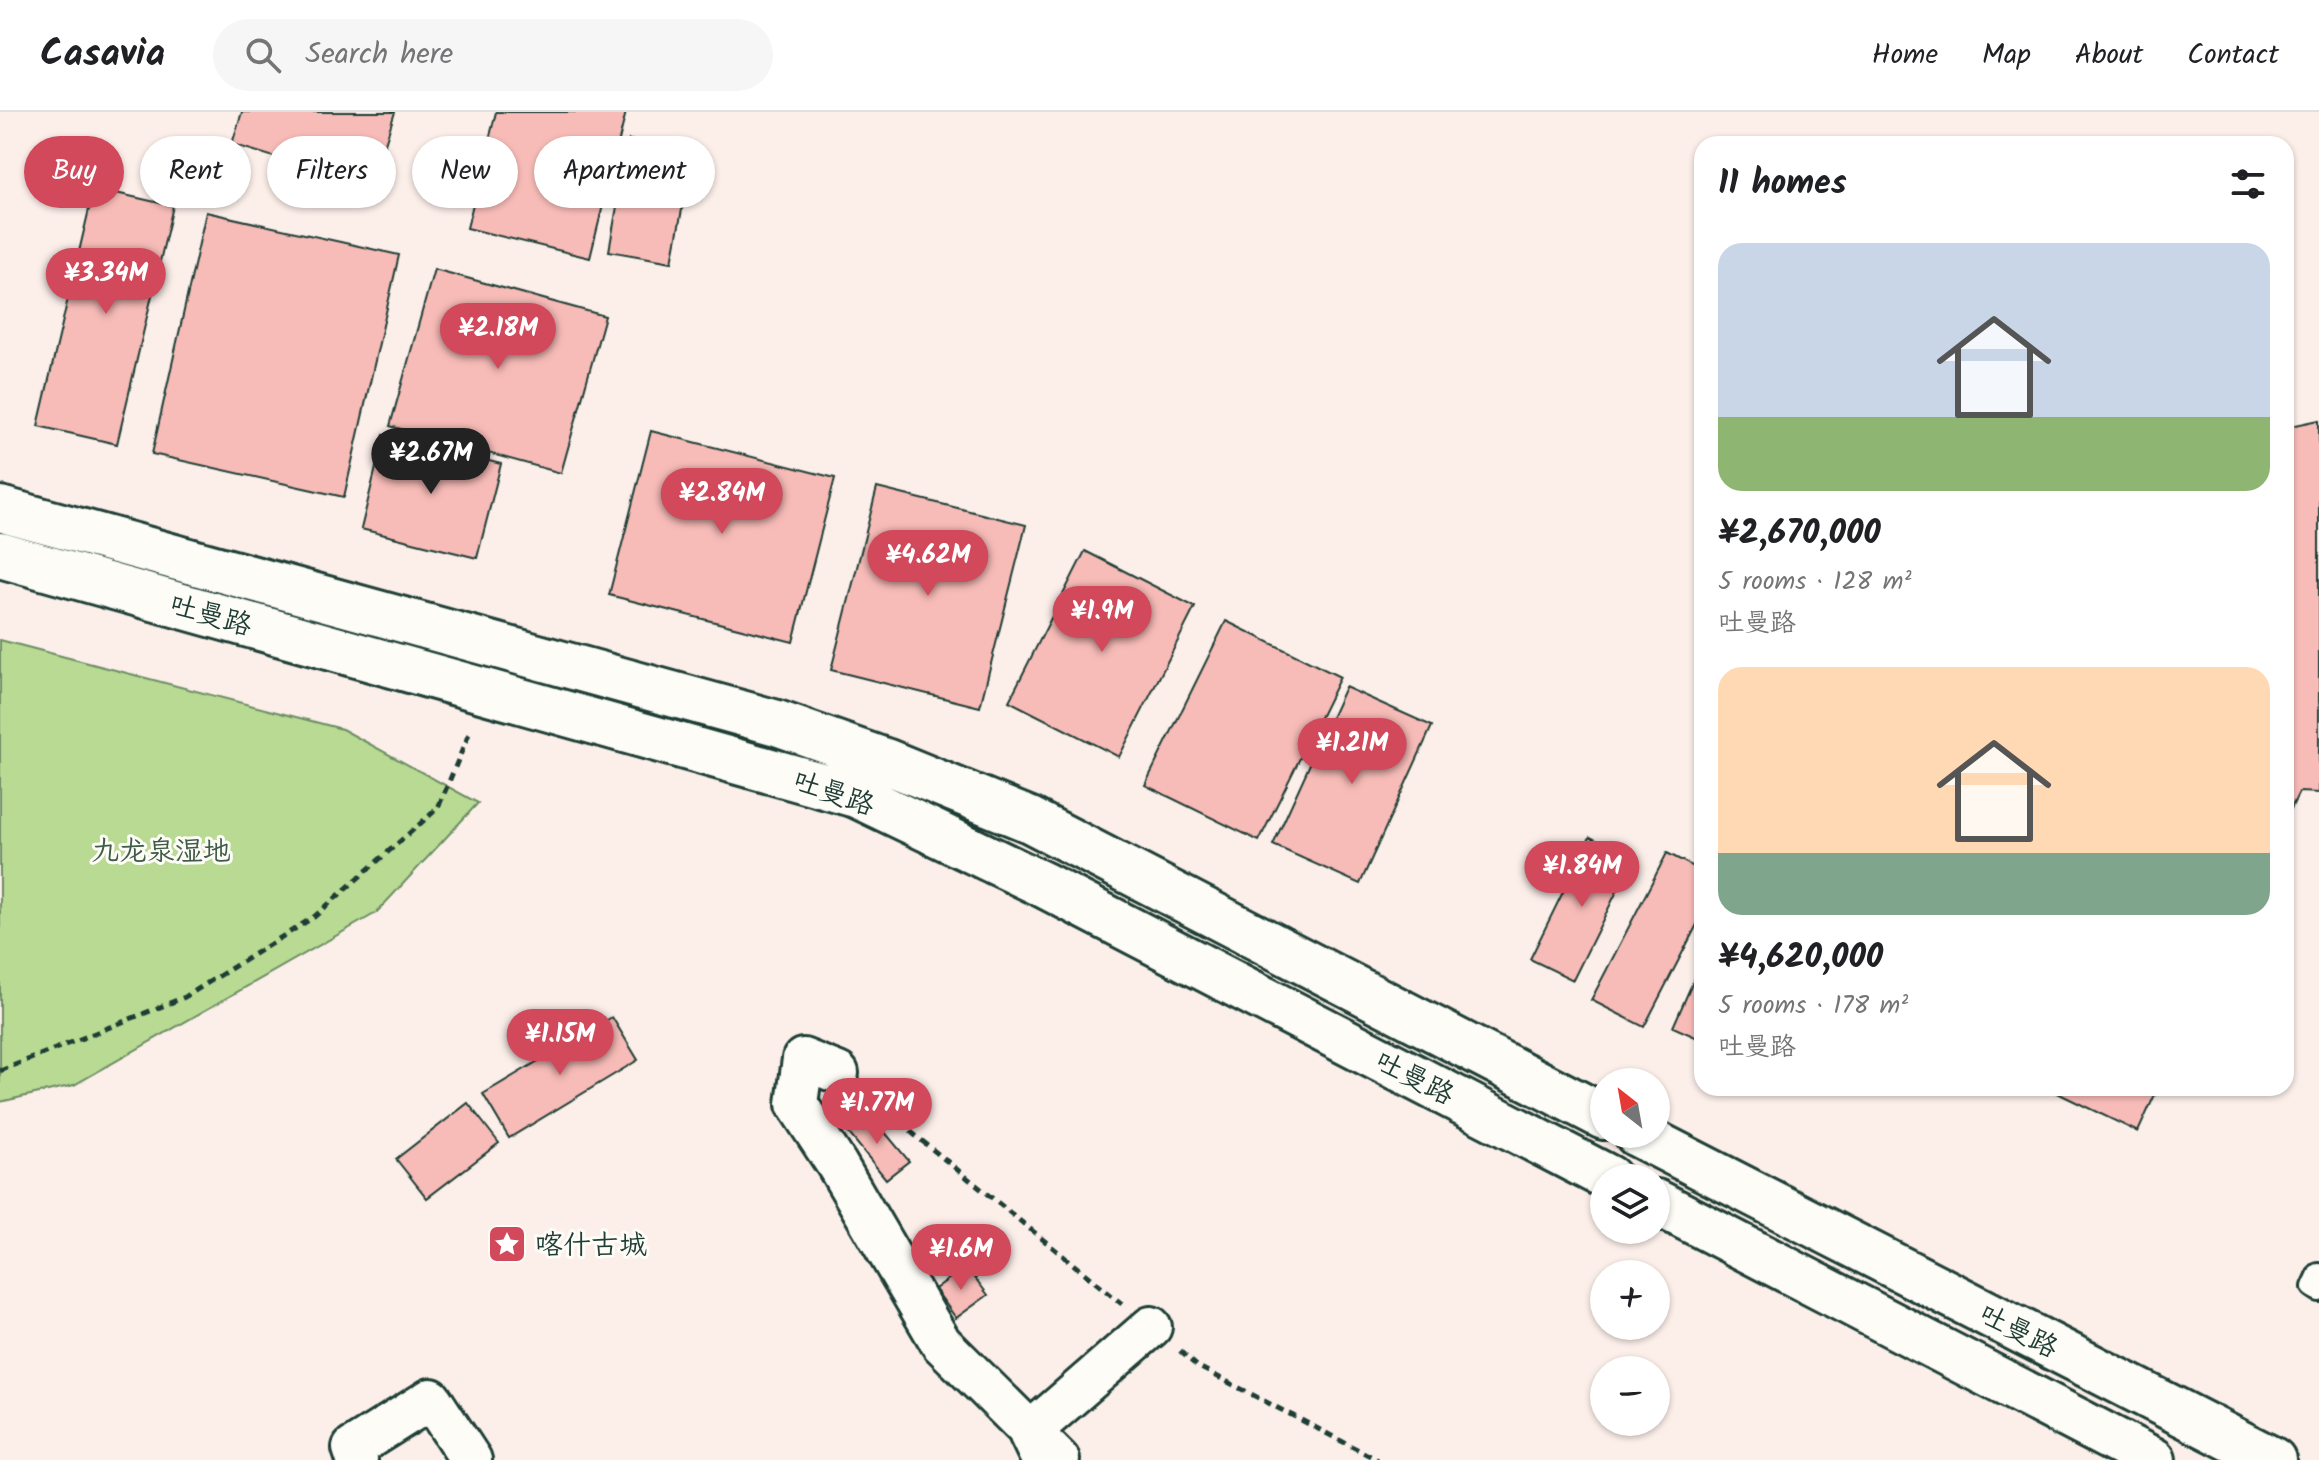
<!DOCTYPE html>
<meta charset="utf-8">
<style>
body{margin:0;font-family:Kalam,"LXGW WenKai TC",sans-serif;background:#f6f6f6;color:#202124;height:100vh;display:flex;flex-direction:column;font-size:30px;white-space:nowrap}
*{box-sizing:border-box;margin:0}
p{font-size:26px;color:#757577}
.icon{flex:none;width:44px;height:44px;fill:none;stroke:currentColor;stroke-width:2;stroke-linecap:round;stroke-linejoin:round}
.map{position:relative;flex:1;overflow:hidden}
.side{position:absolute;left:1694px;top:24px;width:600px;height:960px;display:flex;flex-direction:column;background:#fff;border-radius:24px;box-shadow:0 2px 6px #0004}
.side>*{flex:none}
.top-card{position:absolute;left:24px;top:24px;width:760px;height:72px;display:flex;gap:16px}
.needle{width:52px;rotate:329deg}
.buttons{position:absolute;left:1590px;top:956px;display:grid;gap:16px}
.buttons a{display:grid;place-items:center;width:80px;height:80px;border-radius:50%;background:#fff;box-shadow:0 2px 6px #0004;font-size:40px}
.price{position:absolute;translate:-50% -68px;padding:0 18px;border-radius:28px;background:#d1495b;color:#fff;font-size:26px;line-height:52px;filter:drop-shadow(0 2px 4px #0008)}
.price::after{content:'';position:absolute;left:50%;top:48px;width:24px;height:18px;margin-left:-12px;background:inherit;clip-path:polygon(0 0,100% 0,50% 100%)}
.price.on{background:#222;color:#fff}
ul{padding:0;list-style:none}
li{display:grid;align-content:center;gap:16px;height:424px;padding:0 24px}
li span{display:grid;place-items:center;height:248px;border-radius:24px;color:#555}
li>.icon{margin-inline-start:auto}
span .icon{width:144px;height:144px;fill:#fffc;stroke-width:1}
li b{font-size:34px}
h2{display:flex;justify-content:space-between;align-items:center;height:96px;padding:0 24px;font-size:34px}
.tag{padding:0 28px;border-radius:36px;background:#fff;box-shadow:0 2px 6px #0004;font-size:28px;line-height:72px}
.tag.on{background:#d1495b;color:#fff}
header{display:flex;align-items:center;gap:48px;box-sizing:border-box;height:112px;padding:0 40px;background:#fff;border-bottom:2px solid #e0e0e0}
header strong{font-size:38px}
nav{display:flex;gap:44px;margin-inline-start:auto;font-size:28px}
.search{width:560px;height:72px;background:#f6f6f6;display:flex;align-items:center;gap:20px;box-sizing:border-box;padding:0 28px;border-radius:44px;color:#757577;font-size:30px}
.map>svg:first-child{display:block}
</style>
<header>
<strong>Casavia</strong>
<div class="search"><svg class="icon" aria-label="search" viewBox="0 0 24 24"><circle cx="10" cy="10" r="6"/><path d="M15 15l6 6"/></svg>Search here</div>
<nav><a>Home</a><a>Map</a><a>About</a><a>Contact</a></nav>
</header>
<div class="map">
<svg width="2319" height="1348" viewBox="0 0 2319 1348">
<rect width="100%" height="100%" fill="#fcefea"/>
<filter id="ink" filterUnits="userSpaceOnUse"><feTurbulence type="fractalNoise" baseFrequency=".0125" numOctaves="2"/><feDisplacementMap in="SourceGraphic" scale="16" xChannelSelector="R" yChannelSelector="G"/><feConvolveMatrix kernelMatrix="1 2 1 2 8 2 1 2 1" color-interpolation-filters="sRGB"/></filter>
<g filter="url(#ink)">
<path fill="#b8da93" stroke="#6c8c64" stroke-width="2" d="M0,528L342,617L478,691L376,801L74,973L0,990Z"/>
<path fill="#f8bcb8" stroke="#1f3d34" stroke-width="2" d="M242,0H395L371,75L232,32Z
M496,0H626L590,146L467,116Z
M629,28L693,40L672,150L609,139Z
M94,76L173,94L117,332L38,314Z
M206,100L399,143L344,385L152,342Z
M434,157L605,204L561,361L390,314Z
M2319,308V681L2299,680L2286,707V315Z
M651,319L835,366L793,530L609,483Z
M384,323L501,352L477,446L361,417Z
M877,376L1026,413L980,595L831,558Z
M1085,439L1195,495L1119,645L1009,589Z
M1226,509L1340,565L1259,729L1145,673Z
M1345,575L1432,614L1360,772L1273,733Z
M1590,725L1633,747L1573,868L1530,847Z
M1667,741L1702,759V803L1644,915L1591,888Z
M1702,849V928L1673,915Z
M612,905L638,948L509,1026L483,982Z
M2047,976H2158L2138,1020Z
M468,991L499,1031L427,1086L396,1047Z
M868,1000L909,1049L886,1067L846,1018Z
M966,1154L988,1183L956,1206L935,1177Z"/>
<g fill="none" stroke-linecap="round" stroke-linejoin="round">
<defs>
<path id="service" d="M2319,1162L2313,1175L2319,1179"/>
<path id="minor" d="M838,961L803,947L797,992L837,1053L941,1231L1059,1348
M1040,1344L1029,1321L1151,1215
M357,1348L353,1336L431,1287L471,1348"/>
<path id="secondary" d="M0,397L777,611L885,649L1030,708L1604,1005
M0,443L856,683L1042,772L1609,1066
M1637,1022L2273,1348
M1656,1090L2153,1348"/>
</defs>
<use href="#service" stroke="#1f3d34" stroke-width="26"/>
<use href="#minor" stroke="#1f3d34" stroke-width="46"/>
<use href="#secondary" stroke="#1f3d34" stroke-width="50"/>
<path stroke="#1f3d34" stroke-width="5" stroke-dasharray="8 6" stroke-linecap="butt" d="M0,959L185,885L314,805L438,696L471,617
M867,984L1122,1192
M1180,1239L1197,1254L1378,1348"/>
<use href="#service" stroke="#fdfcf7" stroke-width="20"/>
<use href="#minor" stroke="#fdfcf7" stroke-width="40"/>
<use href="#secondary" stroke="#fdfcf7" stroke-width="44"/>
</g>
</g>
<defs>
<symbol id="sight-square" viewBox="-11 -11 22 22"><rect x="-9" y="-9" width="18" height="18" rx="4" fill="#d1495b" stroke="#fdfcf7"/><path d="M0-6L1.8-2.2L6-1.7L2.9 1.2L3.7 5.4L0 3.3L-3.7 5.4L-2.9 1.2L-6-1.7L-1.8-2.2Z" fill="#fff"/></symbol>
</defs>
<g fill-rule="evenodd">
<use href="#sight-square" x="485" y="1110" width="44" height="44"/>
</g>
<g text-anchor="middle" stroke-width="6" stroke-linejoin="round" paint-order="stroke">
<g font-size="28" fill="#1f3d34" stroke="#fdfcf7">
<text transform="translate(211 502) rotate(16)" y="10">吐曼路</text>
<text transform="translate(834 680) rotate(19)" y="10">吐曼路</text>
<text transform="translate(1415 965) rotate(27)" y="10">吐曼路</text>
<text transform="translate(2019 1218) rotate(27)" y="10">吐曼路</text>
</g>
<g font-size="28" fill="#3e5c47" stroke="#fdfcf7">
<text x="161" y="748">九龙泉湿地</text>
</g>
<g font-size="28" fill="#1f3d34" stroke="#fdfcf7" text-anchor="start">
<text x="535" y="1142">喀什古城</text>
</g>
</g>
</svg>
<div class="buttons">
<a><svg class="needle" viewBox="-14 -14 28 28"><path d="M0-13l5 13h-10z" fill="#e53935"/><path d="M0 13l5-13h-10z" fill="#757577"/></svg></a>
<a><svg class="icon" aria-label="layers" viewBox="0 0 24 24"><path d="M12 4l9 5-9 5-9-5zM3 14l9 5 9-5"/></svg></a>
<a>+</a>
<a>−</a>
</div>
<b class="price" style="left:106px;top:204px">¥3.34M</b>
<b class="price" style="left:498px;top:259px">¥2.18M</b>
<b class="price on" style="left:431px;top:384px">¥2.67M</b>
<b class="price" style="left:722px;top:424px">¥2.84M</b>
<b class="price" style="left:928px;top:486px">¥4.62M</b>
<b class="price" style="left:1102px;top:542px">¥1.9M</b>
<b class="price" style="left:1352px;top:674px">¥1.21M</b>
<b class="price" style="left:1582px;top:797px">¥1.84M</b>
<b class="price" style="left:560px;top:965px">¥1.15M</b>
<b class="price" style="left:877px;top:1034px">¥1.77M</b>
<b class="price" style="left:961px;top:1180px">¥1.6M</b>
<div class="top-card">
<a class="tag on">Buy</a>
<a class="tag">Rent</a>
<a class="tag">Filters</a>
<a class="tag">New</a>
<a class="tag">Apartment</a>
</div>
<section class="side">
<h2>11 homes<svg class="icon" aria-label="filters" viewBox="0 0 24 24"><path d="M4 7h16M4 17h16"/><circle cx="9" cy="7" r="2"/><circle cx="15" cy="17" r="2"/></svg></h2>
<ul>
<li><span style="background:linear-gradient(#c9d6e8 70%,#8fb573 0)"><svg class="icon" aria-label="home" viewBox="0 0 24 24"><path d="M3 11l9-7 9 7M6 9v11h12V9"/></svg></span><div><b>¥2,670,000</b><p>5 rooms · 128 m²</p><p>吐曼路</p></div></li>
<li><span style="background:linear-gradient(#ffd9b3 75%,#7fa58c 0)"><svg class="icon" aria-label="home" viewBox="0 0 24 24"><path d="M3 11l9-7 9 7M6 9v11h12V9"/></svg></span><div><b>¥4,620,000</b><p>5 rooms · 178 m²</p><p>吐曼路</p></div></li>
</ul>
</section>
</div>
